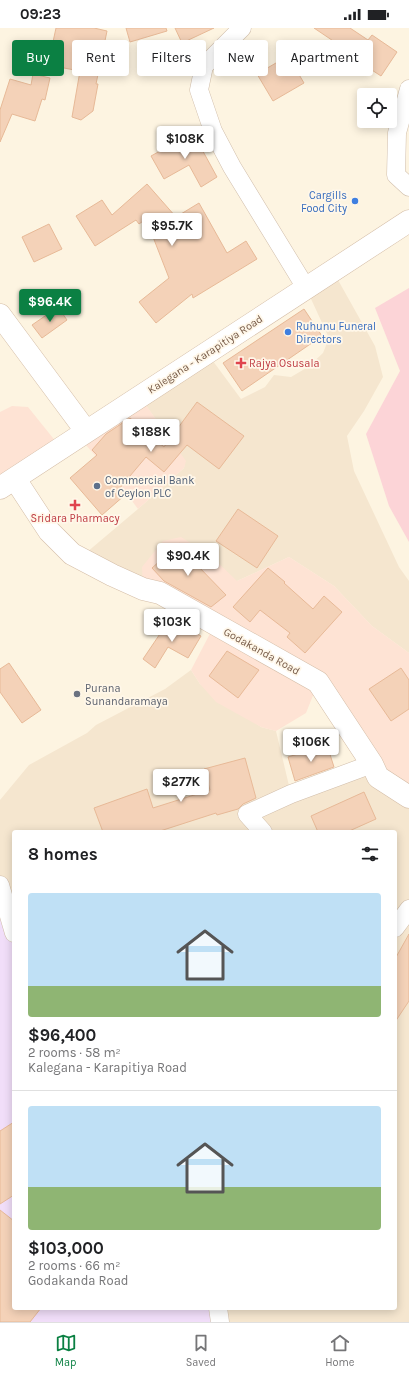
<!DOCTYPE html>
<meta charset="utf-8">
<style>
body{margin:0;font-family:Karla,sans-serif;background:#f6f6f6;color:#202124;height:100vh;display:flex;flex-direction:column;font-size:15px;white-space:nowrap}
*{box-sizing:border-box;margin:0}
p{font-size:13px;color:#757577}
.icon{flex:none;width:22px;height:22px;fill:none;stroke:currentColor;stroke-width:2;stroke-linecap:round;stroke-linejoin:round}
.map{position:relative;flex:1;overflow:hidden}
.details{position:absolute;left:12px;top:802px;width:385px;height:480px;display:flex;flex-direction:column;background:#fff;border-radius:4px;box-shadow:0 2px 10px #0003}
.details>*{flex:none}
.top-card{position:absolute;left:12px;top:12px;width:385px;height:36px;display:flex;gap:8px}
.tools{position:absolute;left:357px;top:60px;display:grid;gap:8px}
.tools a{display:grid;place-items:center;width:40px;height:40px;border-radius:4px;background:#fff;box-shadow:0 2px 10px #0003;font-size:20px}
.price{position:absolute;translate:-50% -34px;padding:0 9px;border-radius:4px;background:#fff;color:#222;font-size:13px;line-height:26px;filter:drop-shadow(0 1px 2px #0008)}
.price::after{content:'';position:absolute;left:50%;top:24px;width:12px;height:9px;margin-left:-6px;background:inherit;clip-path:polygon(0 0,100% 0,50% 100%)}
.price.on{background:#0b8043;color:#fff}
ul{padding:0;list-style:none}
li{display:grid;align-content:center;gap:8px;height:212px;padding:0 16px}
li+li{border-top:1px solid #e0e0e0}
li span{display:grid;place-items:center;height:124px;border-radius:4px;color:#555}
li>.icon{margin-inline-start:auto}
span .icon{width:72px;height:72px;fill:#fffc;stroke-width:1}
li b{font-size:17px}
h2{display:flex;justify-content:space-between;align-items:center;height:48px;padding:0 16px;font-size:17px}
.tag{padding:0 14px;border-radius:4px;background:#fff;box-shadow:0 2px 10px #0003;font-size:14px;line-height:36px}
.tag.on{background:#0b8043;color:#fff}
.status{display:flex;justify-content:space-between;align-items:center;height:28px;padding:0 20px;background:#fff;direction:ltr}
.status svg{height:11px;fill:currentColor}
.dock{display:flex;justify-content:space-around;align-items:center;height:56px;border-top:1px solid #e0e0e0;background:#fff;font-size:11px;color:#757577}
.dock a{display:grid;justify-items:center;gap:2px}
.dock .on{color:#0b8043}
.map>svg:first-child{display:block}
</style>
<div class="status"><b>09:23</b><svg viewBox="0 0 49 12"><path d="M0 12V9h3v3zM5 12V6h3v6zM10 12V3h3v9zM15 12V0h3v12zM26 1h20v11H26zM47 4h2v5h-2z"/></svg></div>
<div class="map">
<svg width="409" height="1294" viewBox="0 0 409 1294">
<rect width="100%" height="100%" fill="#fdf4e1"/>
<path fill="#f5e6cf" d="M333,243L375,318L383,349L364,383L347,408L354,443L399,539L409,553V625L372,598L334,558L289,529L237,553L160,565L80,530L138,481L184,440L185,433L140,369L207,325L241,371L265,359L274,347L291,349L308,339L323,325L329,310L306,260Z
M191,642L200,656L261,699L276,703L291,766L372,736L409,769V1294H220L218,1280H395V804H14V905L0,857V772L29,737L87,705L96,697L165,661Z"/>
<path fill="#fee3d4" d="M140,369L186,433L184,440L138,481L115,450L78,408Z
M12,378L28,379L61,420L0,460V384Z
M181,509L210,527L237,553L289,529L334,558L372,598L409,625V769L378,749L318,655L306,685L276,703L261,699L216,674L200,656L191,642L215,596L143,561L142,539L163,513Z"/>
<path fill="#f1def9" d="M0,857L14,905V1280H218L220,1294H0Z"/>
<path fill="#fcd4d7" d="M409,260V514L389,478L366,406L400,343L375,280Z"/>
<path fill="#f4d2b8" stroke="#e7b997" d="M56,0H94L107,3L96,56H98L93,83L81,92L72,89L80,43L48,37Z
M126,0H166L167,3L130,14Z
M175,0H214L182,15Z
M314,0H350L368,12L372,7L397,24L381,48L355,31L357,29Z
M288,28L304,55L273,73L257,46Z
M33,46L50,50L45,72L42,71L35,93L12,86L0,114V82L10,51L31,57Z
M193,105L217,149L201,159L189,137L164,151L151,128Z
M147,156L176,189L199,175L227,225L246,213L257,231L193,270L192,266L156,295L139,274L169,250L146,191L139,196L136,192L95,218L76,188L102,172L112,187Z
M49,196L62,221L34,234L22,209Z
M58,279L67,292L42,310L32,297Z
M304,281L322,308L242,363L223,335Z
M197,374L244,408L219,441L187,417L164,444L146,429L119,461L125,467L102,487L70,450L97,427L92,422L106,406L130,390L164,419Z
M238,481L278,508L257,540L216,513Z
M180,515L197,535L196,536L226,567L211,579L164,553L152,540Z
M268,540L285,554L284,555L313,581L324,568L342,584L305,625L287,609L290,605L260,582L250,594L233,579Z
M170,591L201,608L188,630L168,619L155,640L143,631Z
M227,623L259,642L238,670L209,648Z
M9,635L41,682L22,695L0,664V641Z
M401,640L409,652V681L391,693L369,661Z
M327,717L334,739L295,753L288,729Z
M245,730L256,770L243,776L238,781L217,787L216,785L157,804H103L94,780L147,761L153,780L210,762L204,741Z
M364,764L376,791L347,804H318L311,788Z
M409,906V973L395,994V931Z
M14,1094V1167L0,1176V1103Z
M0,1182L14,1193V1280H41L30,1294H0Z"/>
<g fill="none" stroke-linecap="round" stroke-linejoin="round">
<defs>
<path id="street" d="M242,0L204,38L199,62L213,103L232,139L306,260
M409,61L397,105L396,147L409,159
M263,804L247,786L291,766L372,736
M0,857L14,905
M395,900L409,881
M218,1280L220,1294"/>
<path id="secondary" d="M0,287L86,403
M15,451L49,503L72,526L112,547L143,561L160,565L318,654L372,736L378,749L409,769
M0,460L409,193"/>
</defs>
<use href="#street" stroke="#d1beab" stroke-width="19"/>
<use href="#secondary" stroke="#d4bda7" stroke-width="23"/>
<use href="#street" stroke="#fff" stroke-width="18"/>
<use href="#secondary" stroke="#fff" stroke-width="22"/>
</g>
<g fill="#3f7fe0" stroke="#fff7e9" stroke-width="1.5">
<circle cx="355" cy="173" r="4"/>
<circle cx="288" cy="304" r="4"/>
</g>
<g fill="#e0444e" stroke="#fff7e9" stroke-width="1.5">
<path d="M239 329h4v4h4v4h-4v4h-4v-4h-4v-4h4z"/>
<path d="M73 471h4v4h4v4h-4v4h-4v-4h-4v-4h4z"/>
</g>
<circle fill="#5c6f8a" stroke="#fff7e9" stroke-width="1.5" cx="97" cy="458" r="4"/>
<circle fill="#6b7280" stroke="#fff7e9" stroke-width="1.5" cx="77" cy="666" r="4"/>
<g text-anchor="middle" stroke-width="3.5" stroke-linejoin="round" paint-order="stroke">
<g font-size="11" fill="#366cbe" stroke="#fff7e9" text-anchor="end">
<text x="347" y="171">Cargills<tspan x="347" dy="13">Food City</tspan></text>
<text x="296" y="302" text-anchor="start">Ruhunu Funeral<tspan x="296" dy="13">Directors</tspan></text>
</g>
<g font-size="11" fill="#765a47" stroke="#fff7e9">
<text transform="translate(205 326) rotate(-33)" y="4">Kalegana - Karapitiya Road</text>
<text transform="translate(262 623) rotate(29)" y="4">Godakanda Road</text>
</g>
<g font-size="11" fill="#be3a42" stroke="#fff7e9" text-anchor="start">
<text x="249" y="339">Rajya Osusala</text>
<text x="75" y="494" text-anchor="middle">Sridara Pharmacy</text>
</g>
<g font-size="11" fill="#4e5e75" stroke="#fff7e9" text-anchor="start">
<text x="105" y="456">Commercial Bank<tspan x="105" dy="13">of Ceylon PLC</tspan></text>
</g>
<g font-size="11" fill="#5b616d" stroke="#fff7e9" text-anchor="start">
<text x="85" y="664">Purana<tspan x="85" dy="13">Sunandaramaya</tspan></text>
</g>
</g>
</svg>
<div class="tools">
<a><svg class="icon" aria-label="locate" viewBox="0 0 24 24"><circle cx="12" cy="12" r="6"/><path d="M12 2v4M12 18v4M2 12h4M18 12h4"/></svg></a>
</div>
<b class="price" style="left:185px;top:132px">$108K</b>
<b class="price" style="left:172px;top:219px">$95.7K</b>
<b class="price on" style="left:50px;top:295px">$96.4K</b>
<b class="price" style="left:151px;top:425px">$188K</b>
<b class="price" style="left:188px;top:549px">$90.4K</b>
<b class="price" style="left:172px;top:615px">$103K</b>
<b class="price" style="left:311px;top:735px">$106K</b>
<b class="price" style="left:181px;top:775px">$277K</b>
<div class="top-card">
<a class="tag on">Buy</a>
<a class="tag">Rent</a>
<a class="tag">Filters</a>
<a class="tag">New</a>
<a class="tag">Apartment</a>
</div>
<section class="details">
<h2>8 homes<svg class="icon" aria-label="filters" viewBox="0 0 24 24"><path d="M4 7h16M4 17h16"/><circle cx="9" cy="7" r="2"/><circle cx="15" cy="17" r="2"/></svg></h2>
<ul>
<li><span style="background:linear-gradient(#bfe0f5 75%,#8fb573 0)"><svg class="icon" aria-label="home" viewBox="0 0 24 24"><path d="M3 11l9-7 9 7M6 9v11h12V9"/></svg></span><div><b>$96,400</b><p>2 rooms · 58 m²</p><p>Kalegana - Karapitiya Road</p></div></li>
<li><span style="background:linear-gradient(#bfe0f5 65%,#8fb573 0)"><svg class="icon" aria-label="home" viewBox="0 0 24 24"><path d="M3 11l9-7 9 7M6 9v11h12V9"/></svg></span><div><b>$103,000</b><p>2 rooms · 66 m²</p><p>Godakanda Road</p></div></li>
</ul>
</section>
</div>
<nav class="dock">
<a class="on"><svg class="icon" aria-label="map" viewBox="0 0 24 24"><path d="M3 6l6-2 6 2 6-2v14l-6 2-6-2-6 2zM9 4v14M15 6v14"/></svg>Map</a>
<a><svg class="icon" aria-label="saved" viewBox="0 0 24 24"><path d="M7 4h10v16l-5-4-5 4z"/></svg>Saved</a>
<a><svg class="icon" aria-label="home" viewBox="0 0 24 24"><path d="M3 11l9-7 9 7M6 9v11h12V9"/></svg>Home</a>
</nav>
